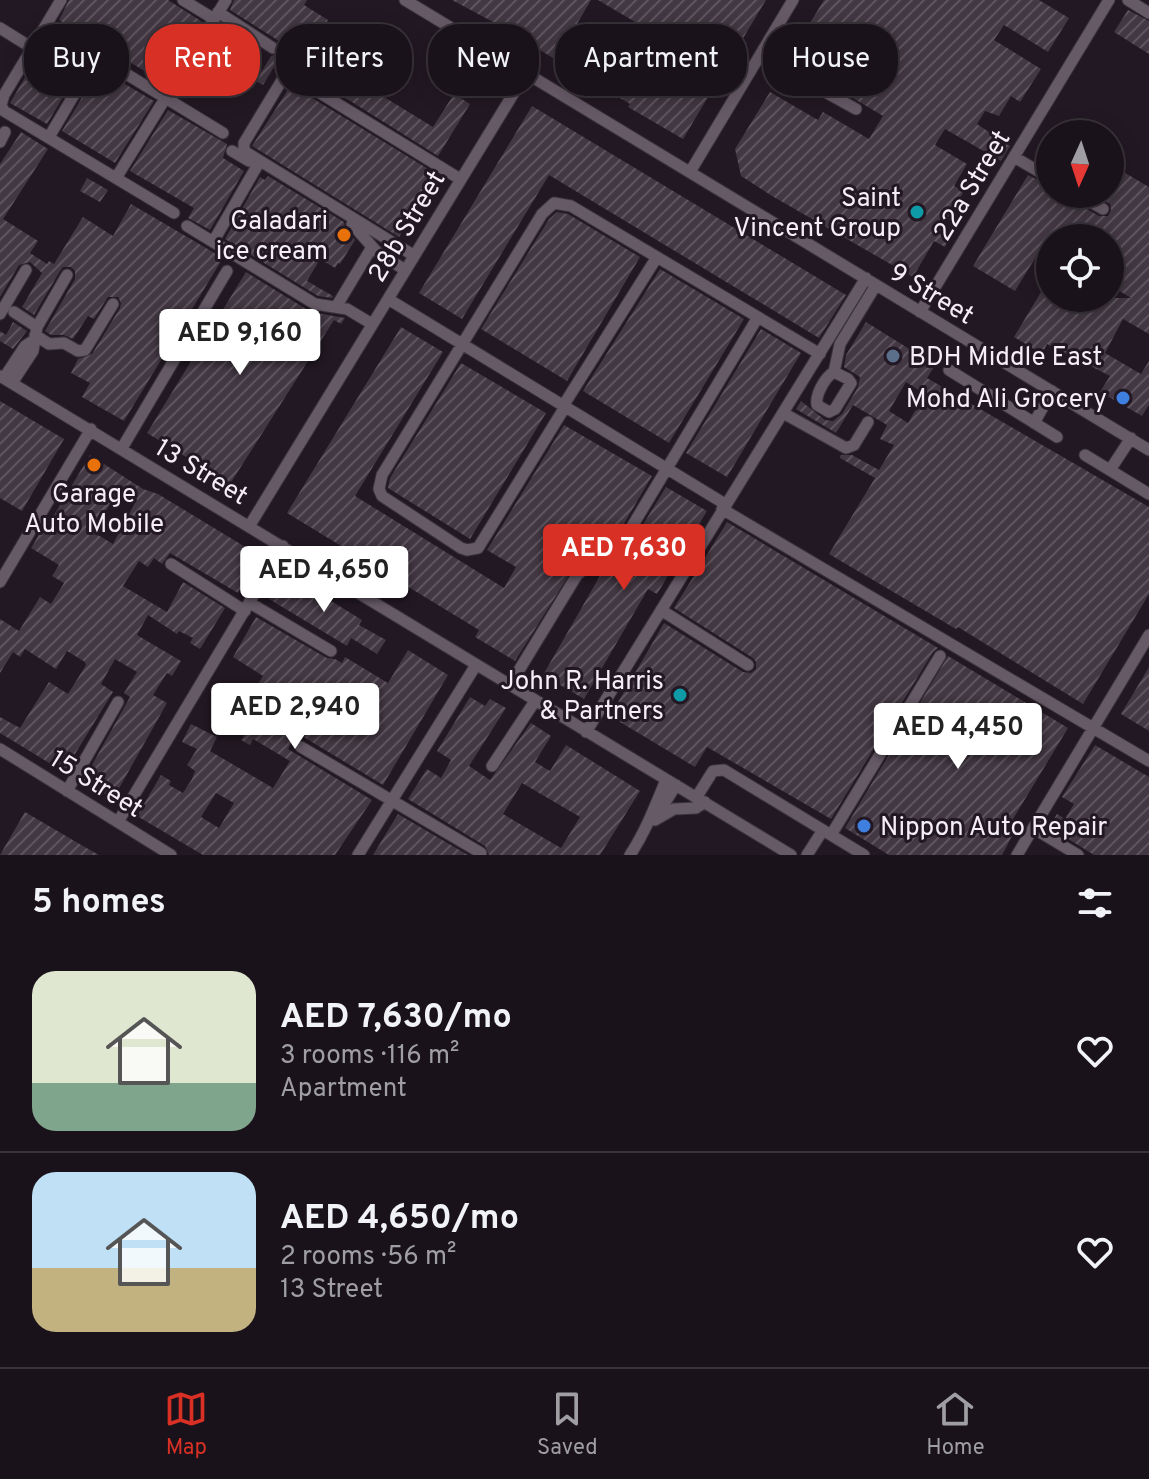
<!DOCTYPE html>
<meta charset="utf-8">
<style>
body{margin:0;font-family:Overpass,sans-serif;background:#231b23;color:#f1f3f6;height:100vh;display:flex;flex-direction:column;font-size:30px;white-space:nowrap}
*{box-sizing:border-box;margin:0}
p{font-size:26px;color:#9f9ea2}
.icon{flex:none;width:44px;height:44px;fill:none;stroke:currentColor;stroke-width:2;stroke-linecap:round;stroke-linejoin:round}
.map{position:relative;height:855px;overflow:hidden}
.details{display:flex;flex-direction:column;background:#1a121a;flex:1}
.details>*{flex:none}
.banner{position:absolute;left:24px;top:24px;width:1102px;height:72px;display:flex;gap:16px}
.needle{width:52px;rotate:183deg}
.buttons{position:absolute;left:1036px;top:120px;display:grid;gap:16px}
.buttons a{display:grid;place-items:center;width:88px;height:88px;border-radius:50%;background:#1a121a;box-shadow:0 4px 20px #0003,0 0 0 2px #383239;font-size:40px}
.price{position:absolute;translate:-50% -68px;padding:0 18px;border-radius:8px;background:#fff;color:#222;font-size:26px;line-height:52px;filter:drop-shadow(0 2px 4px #0008)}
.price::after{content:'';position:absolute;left:50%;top:48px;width:24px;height:18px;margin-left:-12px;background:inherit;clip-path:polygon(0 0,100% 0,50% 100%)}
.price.active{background:#d93025;color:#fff}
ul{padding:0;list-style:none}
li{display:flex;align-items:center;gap:24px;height:200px;padding:0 32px}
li+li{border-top:2px solid #383239}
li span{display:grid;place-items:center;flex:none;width:224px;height:160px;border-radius:24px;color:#555}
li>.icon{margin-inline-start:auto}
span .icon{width:96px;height:96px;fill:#fffc;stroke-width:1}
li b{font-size:34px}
h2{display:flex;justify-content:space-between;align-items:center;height:96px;padding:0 32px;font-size:34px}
.pill{padding:0 28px;border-radius:32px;background:#1a121a;box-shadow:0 4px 20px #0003,0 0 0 2px #383239;font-size:28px;line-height:72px}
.pill.active{background:#d93025;color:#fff}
.dock{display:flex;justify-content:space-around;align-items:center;height:112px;border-top:2px solid #383239;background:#1a121a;font-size:22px;color:#9f9ea2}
.dock a{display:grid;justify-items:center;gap:4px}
.dock .active{color:#d93025}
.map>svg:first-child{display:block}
</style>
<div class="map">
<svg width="1149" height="855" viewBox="0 0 1149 855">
<defs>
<pattern id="building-hatch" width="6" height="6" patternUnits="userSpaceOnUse" patternTransform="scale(2)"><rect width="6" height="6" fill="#423742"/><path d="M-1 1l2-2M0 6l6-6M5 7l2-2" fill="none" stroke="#5e545e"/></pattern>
</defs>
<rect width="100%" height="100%" fill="#221823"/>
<path fill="url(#building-hatch)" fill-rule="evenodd" d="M69,0H168L201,21L163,82L59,20Z
M234,0H307L304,5L328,20L309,51L433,127L454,94L470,104L438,156L280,57L263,85L256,81L271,56L280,53L281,45L279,41L230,10Z
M452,0H591L574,29L581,33L577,39L589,47L584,55L593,60L590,64L619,80L625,70L646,82L651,74L654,76L663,61L672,66L688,39L662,24L659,28L651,23L638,44L626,37L635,22L598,0H766L683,139L628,107L630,104L493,22Z
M824,0H1039L1069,18L1048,52L1004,25L994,40L1041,69L1020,102L1011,96L999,116L985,111L977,124L1010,146L1001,161L945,129L935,145L967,164L954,186L964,191L939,233L949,239L945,247L934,241L913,277L772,196L741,176L735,149L770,92L818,120L823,112L869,139L883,116L788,59Z
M1128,10L1149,21V54L1114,32Z
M47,40L84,62L47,124L10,103Z
M99,69L154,101L115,163L62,131Z
M291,85L438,175L399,237L252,146Z
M532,106L846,295L819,338L549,175L462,319L419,293Z
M168,110L227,144L223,158L244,171L210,230L188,218L194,208L130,171Z
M21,132L48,149L3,219L38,241L30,253L47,264L49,261L54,264L83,217L113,236L131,204L223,258L124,421L82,397L90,383L71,373L78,359L92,354L120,308L121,303L118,297H108L94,319L88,316L73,339L64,335H51L45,331L75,279V271L71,267H63L60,271L34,315L22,307L42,273L30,262L19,265L0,297V164Z
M1110,164L1149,187V334L1123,319L1105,353L1141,374L1149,361V405L1142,416L1100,392L1110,376L1047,344L1042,354L1014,337L1050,277V298H1092L1098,301L1099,298H1131L1110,285V238H1058L1050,234L1015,291L973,266L1028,175L1050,186V194H1069L1073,201L1099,216H1108L1111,210L1110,204L1094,194H1110Z
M268,176L344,222L345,229L355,240L340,264L338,263L335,268L320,259L307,281L333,296L332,298L318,296L225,239L260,177L265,180Z
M87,178L108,190L100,202L80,191Z
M557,212L568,214L640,257L567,381L481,329L549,219Z
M660,269L744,319L669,443L583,391Z
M246,272L311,312L345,318L341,324L334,320L230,484L147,433Z
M13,322L27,331L13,349L0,341V331L6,335Z
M866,322L935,365L927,378L1149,507V594L1083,704L958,627L956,629L829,554L875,478L840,458L841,455H852L879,470L894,445L880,439L887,425L853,405L836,433L796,409L801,401L825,420L833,421L842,414L858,387L860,377L844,367L846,355ZM906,382L925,394L908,423L889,411Z
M401,327L443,352L355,496L504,588L516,567L487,550L564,425L652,476L605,556L596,558L584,551L515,661L475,637L479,630L287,513Z
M761,329L801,353L727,477L686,453Z
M461,363L546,413L470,539L388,488L390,478Z
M0,401L64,439L22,511L0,498Z
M90,455L143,489L158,494L252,551L255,564L238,593L170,553L162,564L154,558L148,567L139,561L123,586L167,612L183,582L225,608L200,649L190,643L193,638L179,631L177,634L148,615L137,635L181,661L172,676L167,673L153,695L167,703L113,799L83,781L130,697L124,693L137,672L115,659L101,684L113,692L64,772L0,733V717L20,728L49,682L68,694L86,665L85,662L67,651L56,669L25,649L20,657L13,652L0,673V619L19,631L40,597L51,604L64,583L52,576L59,565L31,548L40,533L42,535ZM120,489L137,499L113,544L98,535L107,522L101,518Z
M666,487L707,511L657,594L648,589L584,699L543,675L601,574L617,567Z
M727,522L938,648L933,652L831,819L707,747L695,767L610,716L664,623L743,672L751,673L756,669V662L753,658L674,608Z
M292,577L362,620L359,625L386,640L377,654L351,638L347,646L269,599L279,582Z
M256,617L327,658L335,659L342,663L345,657L388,683L408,650L448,675L383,785L297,733L288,749L372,800L335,855H203L137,816L161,775L171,781L169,785L183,793L192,779L195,771L187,765L197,749L182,742L191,724L217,737L210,751L273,788L290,761L253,739L250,745L241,740L245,734L231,726L237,716L227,710L236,689L250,697L263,676L233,657ZM216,793L234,803L219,828L201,817Z
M948,656L1068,728L1013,819L1019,823L1002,855H889L845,828Z
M1149,667V731L1121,714Z
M470,697L485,706L490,699L506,708L469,766L490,780L531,723L551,736L535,762L550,771L566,745L640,791L600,855H489L485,846L408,799L427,769L441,778L451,760L437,751ZM522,783L580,817L561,848L503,814Z
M1095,745L1149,777V855H1094L1049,827L1057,814L1065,819L1074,804L1062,797Z
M25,812L83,846L99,855H0Z
M398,814L468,855H373Z"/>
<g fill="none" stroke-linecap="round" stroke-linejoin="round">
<defs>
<path id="minor" d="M61,0L4,95L1,105L4,111L174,213
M183,0L214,19
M405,0L1149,450
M1128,0L1149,13
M218,12L273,48
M46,25L223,133
M0,28L32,48
M760,56L856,109
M49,137L97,56
M0,142L5,132
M232,151L249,161
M1014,157L1050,178
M690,172L793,0
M116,178L226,0
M1077,194L1103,209
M352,224L376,251L405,270
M187,226L315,304L347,309L372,324
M213,242L257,166
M413,255L244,151V143L282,80L287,76L294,77L460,179
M388,299L725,504
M336,307L372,247
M14,312L37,327
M920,312L1109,0
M0,314L26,270
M35,335L49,344L64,343L78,351L85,350L113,304
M949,370L1057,437
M834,372L848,379L851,383L835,409L829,412L817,405C815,395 825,377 834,372Z
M834,372L840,344L876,285
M0,376L791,855
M4,378L25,346L34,340
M12,383L33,351L37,327L67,275
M563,406L657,257
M565,407L478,548L467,550L461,548L382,496L379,489L382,475L542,214L554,203L571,206L820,354
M783,413L846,448L854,445L868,422
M1034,423L1052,391
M122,448L227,271
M1085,455L1149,494
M1110,470L1131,438
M722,509L1149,761
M250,525L526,73
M171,564L245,611
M0,582L91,429
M250,603L331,651
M661,610L748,665
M510,685L577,575L584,569L610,563L758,317
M586,732L866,278
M301,747L481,853
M0,749L171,855
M492,766L535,701
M67,791L118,702
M696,798L713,771L724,770L864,855
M656,817L676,785
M655,820L674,809L696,808L705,802
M118,822L283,546
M1033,828L1078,855
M831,835L940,656
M358,855L476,665
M630,855C646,831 655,806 666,780
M807,855L823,830
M1017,855L1149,635"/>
</defs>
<use href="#minor" stroke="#3b333b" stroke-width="13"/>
<use href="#minor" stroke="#665a67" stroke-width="11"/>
</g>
<g fill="#0f9aa8" stroke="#221823" stroke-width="3">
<circle cx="917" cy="212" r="8"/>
<circle cx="680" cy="695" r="8"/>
</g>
<g fill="#e8710a" stroke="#221823" stroke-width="3">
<circle cx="344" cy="235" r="8"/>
<circle cx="94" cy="465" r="8"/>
</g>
<circle fill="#5c6f8a" stroke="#221823" stroke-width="3" cx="893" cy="356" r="8"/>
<g fill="#3f7fe0" stroke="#221823" stroke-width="3">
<circle cx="1123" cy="398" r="8"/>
<circle cx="864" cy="826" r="8"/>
</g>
<g text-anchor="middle" stroke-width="6" stroke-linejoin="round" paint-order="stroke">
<g font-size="26" fill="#f5eef6" stroke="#221823">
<text transform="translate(971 185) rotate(-59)" y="9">22a Street</text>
<text transform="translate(406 226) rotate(-59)" y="9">28b Street</text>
<text transform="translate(932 293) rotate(31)" y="9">9 Street</text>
<text transform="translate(202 471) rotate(31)" y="9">13 Street</text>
<text transform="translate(97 783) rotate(32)" y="9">15 Street</text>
</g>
<g font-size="26" fill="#f5eef6" stroke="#221823" text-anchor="end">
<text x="901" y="206">Saint<tspan x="901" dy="30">Vincent Group</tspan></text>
<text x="328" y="229">Galadari<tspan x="328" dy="30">ice cream</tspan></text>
<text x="909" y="365" text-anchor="start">BDH Middle East</text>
<text x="1107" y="407">Mohd Ali Grocery</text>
<text x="94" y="502" text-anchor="middle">Garage<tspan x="94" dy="30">Auto Mobile</tspan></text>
<text x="664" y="689">John R. Harris<tspan x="664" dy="30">&amp; Partners</tspan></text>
<text x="880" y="835" text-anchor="start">Nippon Auto Repair</text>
</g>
</g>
</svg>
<div class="buttons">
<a><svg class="needle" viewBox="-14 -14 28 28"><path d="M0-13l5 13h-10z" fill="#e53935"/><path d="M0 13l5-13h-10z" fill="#9f9ea2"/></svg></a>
<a><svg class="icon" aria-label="locate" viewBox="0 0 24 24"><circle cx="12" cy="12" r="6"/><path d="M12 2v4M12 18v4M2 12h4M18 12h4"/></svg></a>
</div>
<b class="price" style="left:240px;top:377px">AED 9,160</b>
<b class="price active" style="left:624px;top:592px">AED 7,630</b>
<b class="price" style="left:324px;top:614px">AED 4,650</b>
<b class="price" style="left:295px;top:751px">AED 2,940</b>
<b class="price" style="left:958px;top:771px">AED 4,450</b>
<div class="banner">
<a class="pill">Buy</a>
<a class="pill active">Rent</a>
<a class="pill">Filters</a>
<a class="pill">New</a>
<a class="pill">Apartment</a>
<a class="pill">House</a>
</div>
</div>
<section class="details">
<h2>5 homes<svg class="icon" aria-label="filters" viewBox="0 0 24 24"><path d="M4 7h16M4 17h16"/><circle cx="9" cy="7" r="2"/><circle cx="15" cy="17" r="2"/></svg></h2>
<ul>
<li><span style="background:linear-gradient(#dfe7d0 70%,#7fa58c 0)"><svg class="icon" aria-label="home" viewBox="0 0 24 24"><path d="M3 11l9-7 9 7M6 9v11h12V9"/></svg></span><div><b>AED 7,630/mo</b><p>3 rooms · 116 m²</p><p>Apartment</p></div><svg class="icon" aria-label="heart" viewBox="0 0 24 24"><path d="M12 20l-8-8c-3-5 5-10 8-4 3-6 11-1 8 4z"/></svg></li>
<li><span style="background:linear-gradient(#bfe0f5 60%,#c2b280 0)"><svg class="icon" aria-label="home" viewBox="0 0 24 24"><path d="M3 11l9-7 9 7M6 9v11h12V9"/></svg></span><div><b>AED 4,650/mo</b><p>2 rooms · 56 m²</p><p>13 Street</p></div><svg class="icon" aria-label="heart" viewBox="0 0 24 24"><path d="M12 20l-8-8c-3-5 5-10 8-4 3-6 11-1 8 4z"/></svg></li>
</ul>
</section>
<nav class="dock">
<a class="active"><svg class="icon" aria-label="map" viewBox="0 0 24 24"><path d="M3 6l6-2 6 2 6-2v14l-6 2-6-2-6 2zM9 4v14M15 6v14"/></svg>Map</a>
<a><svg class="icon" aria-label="saved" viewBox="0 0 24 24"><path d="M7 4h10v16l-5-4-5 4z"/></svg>Saved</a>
<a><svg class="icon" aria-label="home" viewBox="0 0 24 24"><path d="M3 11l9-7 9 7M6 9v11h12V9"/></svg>Home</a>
</nav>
